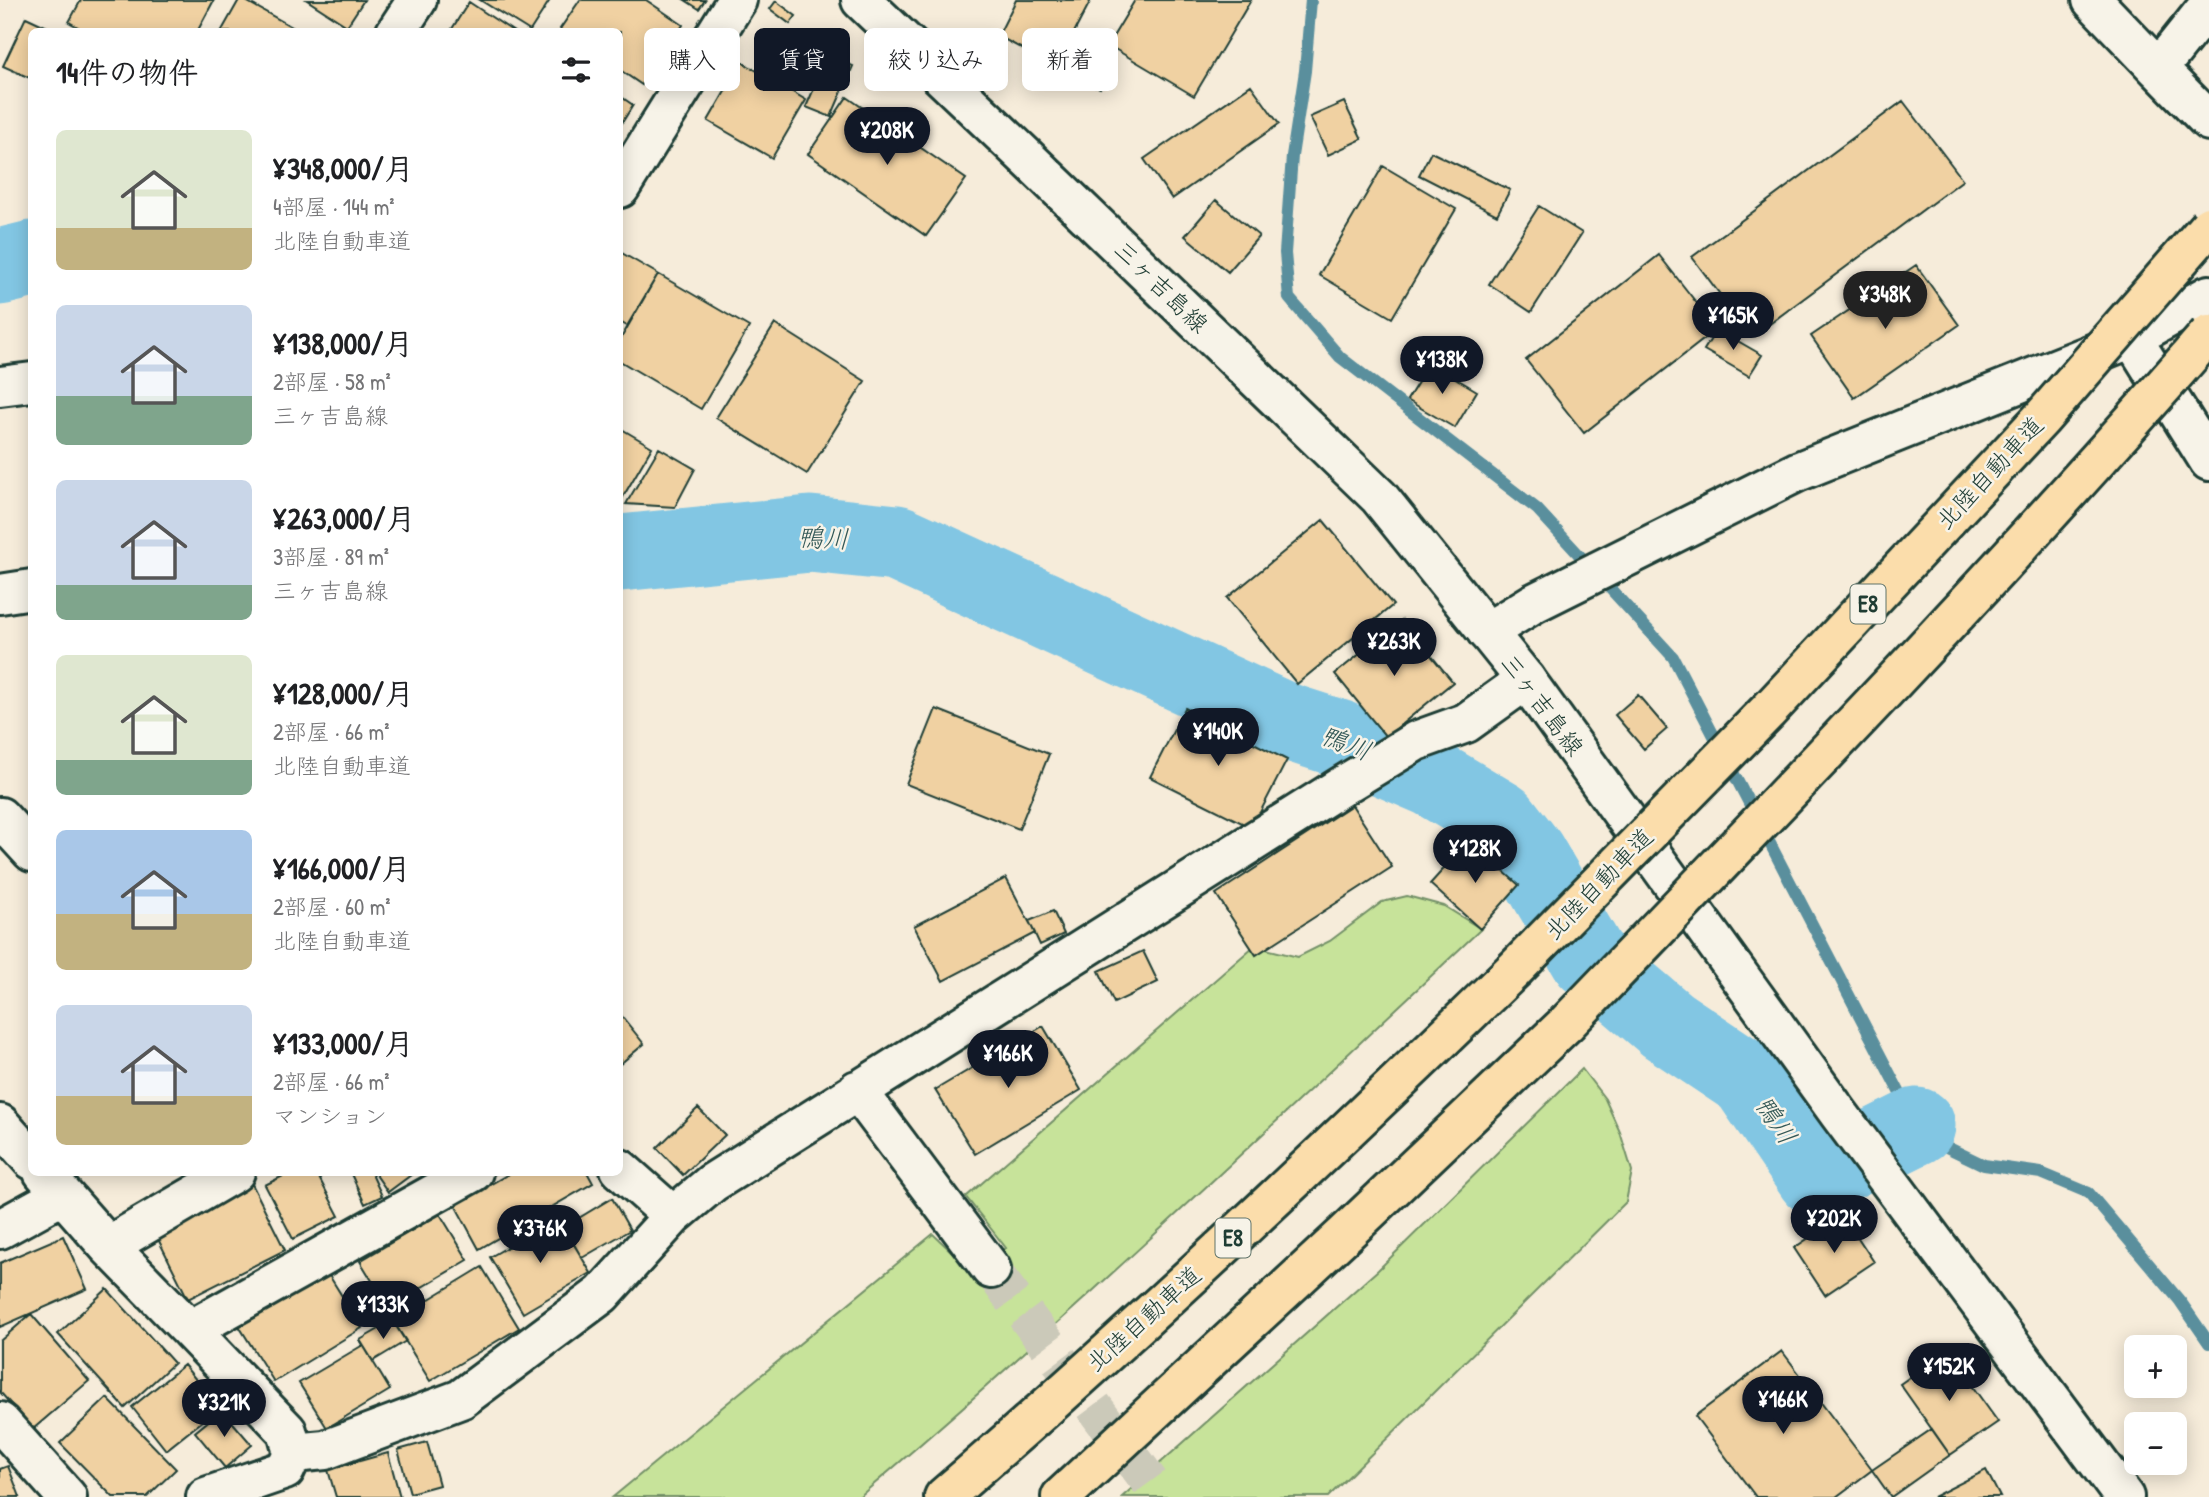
<!DOCTYPE html>
<html lang="ja">
<meta charset="utf-8">
<style>
body{margin:0;font-family:"Patrick Hand","Klee One",sans-serif;background:#f6f6f6;color:#202124;height:100vh;display:flex;flex-direction:column;font-size:26px;white-space:nowrap}
*{box-sizing:border-box;margin:0}
p{font-size:23px;color:#757577}
.icon{flex:none;width:38px;height:38px;fill:none;stroke:currentColor;stroke-width:2;stroke-linecap:round;stroke-linejoin:round}
.map{position:relative;flex:1;overflow:hidden}
.side{position:absolute;left:28px;top:28px;width:595px;height:1148px;display:flex;flex-direction:column;background:#fff;border-radius:10px;box-shadow:0 4px 18px #0003}
.side>*{flex:none}
.top-card{position:absolute;left:644px;top:28px;width:665px;height:63px;display:flex;gap:14px}
.buttons{position:absolute;left:2124px;top:1335px;display:grid;gap:14px}
.buttons a{display:grid;place-items:center;width:63px;height:63px;border-radius:10px;background:#fff;box-shadow:0 4px 18px #0003;font-size:35px}
.price{position:absolute;translate:-50% -60px;padding:0 16px;border-radius:24px;background:#111827;color:#fff;font-size:23px;line-height:46px;filter:drop-shadow(0 2px 4px #0008)}
.price::after{content:'';position:absolute;left:50%;top:42px;width:21px;height:16px;margin-left:-10px;background:inherit;clip-path:polygon(0 0,100% 0,50% 100%)}
.price.current{background:#222;color:#fff}
ul{padding:0;list-style:none}
li{display:flex;align-items:center;gap:21px;height:175px;padding:0 28px}
li span{display:grid;place-items:center;flex:none;width:196px;height:140px;border-radius:10px;color:#555}
li>.icon{margin-inline-start:auto}
span .icon{width:84px;height:84px;fill:#fffc;stroke-width:1}
li b{font-size:30px}
h2{display:flex;justify-content:space-between;align-items:center;height:84px;padding:0 28px;font-size:30px}
.pill{padding:0 24px;border-radius:10px;background:#fff;box-shadow:0 4px 18px #0003;font-size:24px;line-height:63px}
.pill.current{background:#111827;color:#fff}
.map>svg:first-child{display:block}
</style>
<div class="map">
<svg width="2209" height="1497" viewBox="0 0 2209 1497">
<rect width="100%" height="100%" fill="#f6ecda"/>
<filter id="ink" filterUnits="userSpaceOnUse"><feTurbulence type="fractalNoise" baseFrequency=".0143" numOctaves="2"/><feDisplacementMap in="SourceGraphic" scale="14" xChannelSelector="R" yChannelSelector="G"/><feConvolveMatrix kernelMatrix="1 2 1 2 8 2 1 2 1" color-interpolation-filters="sRGB"/></filter>
<g filter="url(#ink)">
<path fill="#c7e39a" stroke="#739067" stroke-width="2" d="M1407,896L1444,906L1481,929C1277,1121 1073,1315 859,1497H613L933,1234L972,1271L1006,1248L966,1197L1254,946L1298,957L1330,941L1382,902Z
M1582,1069L1605,1099L1620,1132L1632,1171L1626,1202L1328,1497H1122L1378,1270Z"/>
<g fill="none" stroke-linecap="round" stroke-linejoin="round">
<path stroke="#5a8f9d" stroke-width="12" d="M1311,0L1305,71L1292,156L1285,253L1289,298L1340,357L1537,509L1673,657L1917,1126L1930,1139L1984,1165L2041,1173L2089,1193L2180,1301L2209,1343"/>
<path stroke="#82c6e3" stroke-width="77" d="M0,267L32,259
M620,553L810,534L897,543L1285,721L1338,738L1433,779L1500,819L1528,855L1589,959L1667,1025L1749,1080L1815,1177L1917,1126"/>
</g>
<path fill="#f0d1a2" stroke="#1f3d34" stroke-width="2" d="M81,0H214L197,32H87L69,22Z
M239,0H244L301,32H221Z
M307,0H364L347,26Z
M480,0H550L530,31Z
M580,0H646L683,25L642,85L620,70V32H563L560,29Z
M685,0H705L699,9Z
M1016,0H1091L1056,67L998,36Z
M1135,0H1251L1194,96L1108,45Z
M776,1L796,16L790,24L770,9Z
M469,2L514,32H450Z
M26,17L58,32H32V79L3,66Z
M1090,52L1111,60L1100,88L1079,80Z
M828,56L853,66L831,117L806,107Z
M742,62L806,100L772,158L708,121Z
M1251,85L1279,124L1172,199L1144,159Z
M620,96L633,105L620,126Z
M847,97L966,179L926,236L808,154Z
M1903,101L1963,180L1752,337L1692,257Z
M1344,102L1362,139L1328,155L1310,117Z
M1431,152L1510,190L1497,215L1419,175Z
M1383,166L1456,209L1392,318L1319,275Z
M1216,200L1259,236L1228,272L1185,236Z
M1539,206L1582,233L1531,312L1489,284Z
M620,252L658,274L627,326L620,322Z
M1659,255L1717,329L1584,433L1526,360Z
M1916,265L1959,325L1854,398L1811,336Z
M658,274L749,327L701,409L620,361V340Z
M775,324L865,381L807,474L716,418Z
M1717,329L1762,355L1749,376L1704,350Z
M1430,363L1477,391L1455,428L1407,400Z
M620,428L652,447L620,502Z
M659,448L695,469L675,507L626,504Z
M1323,520L1393,605L1297,684L1227,598Z
M1402,620L1453,682L1386,737L1335,674Z
M1638,695L1667,729L1644,749L1615,715Z
M1185,708L1287,760L1252,828L1150,777Z
M936,709L1049,754L1019,829L906,784Z
M1352,805L1392,867L1256,955L1216,894Z
M1469,841L1519,885L1480,929L1430,884Z
M1006,878L1035,933L943,981L914,926Z
M1053,911L1064,934L1040,945L1029,921Z
M1143,951L1158,982L1114,1003L1099,971Z
M620,1014L644,1044L620,1064Z
M1043,1026L1081,1090L975,1154L935,1090Z
M698,1108L725,1135L683,1175L657,1148Z
M291,1172H316L339,1216L293,1239L265,1185Z
M350,1172H371L382,1196L365,1204Z
M374,1172H415L388,1192Z
M512,1172H587L593,1183L479,1249L455,1205Z
M251,1182L285,1250L188,1299L154,1231Z
M612,1198L630,1230L582,1258L564,1227Z
M440,1214L468,1260L388,1307L360,1261Z
M1843,1215L1874,1262L1825,1295L1794,1248Z
M558,1218L591,1273L523,1313L490,1257Z
M63,1236L87,1289L0,1327V1263Z
M482,1267L519,1328L430,1381L393,1321Z
M327,1272L362,1328L274,1382L239,1326Z
M107,1289L174,1363L125,1408L58,1334Z
M31,1314L89,1381L33,1429L0,1392V1341Z
M393,1321L406,1341L373,1361L360,1340Z
M363,1345L390,1390L327,1428L299,1383Z
M1782,1351L1872,1470L1836,1497H1756L1695,1416Z
M1947,1351L1998,1422L1950,1455L1900,1384Z
M184,1365L219,1408L166,1450L132,1407Z
M107,1398L176,1469L147,1497H113L60,1443Z
M222,1410L252,1445L225,1468L195,1432Z
M1932,1429L1950,1455L1891,1497L1872,1470Z
M427,1442L439,1485L410,1493L398,1450Z
M388,1453L400,1497H336L328,1470Z
M8,1466L20,1497H0V1469Z
M1986,1470L2000,1497H1933Z"/>
<g fill="none" stroke-linecap="round" stroke-linejoin="round">
<path stroke="#cbc9b9" stroke-width="38" stroke-dasharray="38 19" stroke-linecap="butt" d="M991,1269L1161,1497"/>
<defs>
<path id="street" d="M2092,0L2158,69
M2209,5L2158,69L2209,121
M396,32L417,0
M620,188L737,0
M2132,338L2209,461
M0,386L32,382
M0,594L32,589
M1487,632L1534,603L1797,472L2132,338L2209,295
M0,817L32,852
M857,1090L991,1269
M0,1124L32,1160
M620,1169L673,1216
M43,1172L108,1246L190,1330L473,1172
M0,1229L62,1195
M108,1246L235,1172
M190,1330L287,1431L293,1453L285,1470L206,1497
M0,1422L67,1497
M293,1453L325,1450L461,1399L602,1294L673,1216L712,1183L1342,786L1416,741L1466,723L1526,680"/>
<path id="secondary" d="M861,0L1025,156L1379,497L1526,680L1839,1114L2124,1497"/>
<path id="highway" d="M944,1497C1140,1328 1328,1150 1514,970
M1061,1497L1345,1234L1567,1023"/>
</defs>
<use href="#street" stroke="#1f3d34" stroke-width="44"/>
<use href="#secondary" stroke="#1f3d34" stroke-width="44"/>
<use href="#highway" stroke="#1f3d34" stroke-width="44"/>
<use href="#street" stroke="#f7f3e8" stroke-width="38"/>
<use href="#secondary" stroke="#f7f3e8" stroke-width="38"/>
<use href="#highway" stroke="#fbddab" stroke-width="38"/>
<defs>
<path id="highway-bridge" d="M1514,970L1768,711L2041,419L2209,226
M1567,1023C1785,797 2003,571 2209,334"/>
</defs>
<use href="#highway-bridge" stroke="#1f3d34" stroke-width="44" stroke-linecap="butt"/>
<use href="#highway-bridge" stroke="#fbddab" stroke-width="38"/>
</g>
</g>
<g text-anchor="middle" stroke-width="5" stroke-linejoin="round" paint-order="stroke">
<g fill="#f7f3e8" stroke="#60746a" stroke-width="2">
<rect x="1850.5" y="584.5" width="35" height="39" rx="5"/>
<rect x="1215.5" y="1218.5" width="35" height="39" rx="5"/>
</g>
<g font-size="23" font-weight="bold" fill="#1f3d34">
<text x="1868" y="612">E8</text>
<text x="1233" y="1246">E8</text>
</g>
<g font-size="24" fill="#1f3d34" stroke="#f7f3e8">
<text transform="translate(1161 287) rotate(44)" y="8">三ヶ吉島線</text>
<text transform="translate(1990 473) rotate(-47)" y="8">北陸自動車道</text>
<text transform="translate(1542 705) rotate(53)" y="8">三ヶ吉島線</text>
<text transform="translate(1599 884) rotate(-46)" y="8">北陸自動車道</text>
<text transform="translate(1144 1319) rotate(-42)" y="8">北陸自動車道</text>
</g>
<g font-size="26" font-style="italic" fill="#335857" stroke="#f7f3e8">
<text transform="translate(823 538) rotate(2)" y="9">鴨川</text>
<text transform="translate(1346 743) rotate(21)" y="9">鴨川</text>
<text transform="translate(1776 1120) rotate(56)" y="9">鴨川</text>
</g>
</g>
</svg>
<div class="buttons">
<a>+</a>
<a>−</a>
</div>
<b class="price" style="left:887px;top:167px">¥208K</b>
<b class="price current" style="left:1885px;top:331px">¥348K</b>
<b class="price" style="left:1733px;top:352px">¥165K</b>
<b class="price" style="left:1442px;top:396px">¥138K</b>
<b class="price" style="left:1394px;top:678px">¥263K</b>
<b class="price" style="left:1218px;top:768px">¥140K</b>
<b class="price" style="left:1475px;top:885px">¥128K</b>
<b class="price" style="left:1008px;top:1090px">¥166K</b>
<b class="price" style="left:1834px;top:1255px">¥202K</b>
<b class="price" style="left:540px;top:1265px">¥376K</b>
<b class="price" style="left:383px;top:1341px">¥133K</b>
<b class="price" style="left:1949px;top:1403px">¥152K</b>
<b class="price" style="left:1783px;top:1436px">¥166K</b>
<b class="price" style="left:224px;top:1439px">¥321K</b>
<div class="top-card">
<a class="pill">購入</a>
<a class="pill current">賃貸</a>
<a class="pill">絞り込み</a>
<a class="pill">新着</a>
</div>
<section class="side">
<h2>14件の物件<svg class="icon" aria-label="filters" viewBox="0 0 24 24"><path d="M4 7h16M4 17h16"/><circle cx="9" cy="7" r="2"/><circle cx="15" cy="17" r="2"/></svg></h2>
<ul>
<li><span style="background:linear-gradient(#dfe7d0 70%,#c2b280 0)"><svg class="icon" aria-label="home" viewBox="0 0 24 24"><path d="M3 11l9-7 9 7M6 9v11h12V9"/></svg></span><div><b>¥348,000/月</b><p>4部屋 · 144 m²</p><p>北陸自動車道</p></div></li>
<li><span style="background:linear-gradient(#c9d6e8 65%,#7fa58c 0)"><svg class="icon" aria-label="home" viewBox="0 0 24 24"><path d="M3 11l9-7 9 7M6 9v11h12V9"/></svg></span><div><b>¥138,000/月</b><p>2部屋 · 58 m²</p><p>三ヶ吉島線</p></div></li>
<li><span style="background:linear-gradient(#c9d6e8 75%,#7fa58c 0)"><svg class="icon" aria-label="home" viewBox="0 0 24 24"><path d="M3 11l9-7 9 7M6 9v11h12V9"/></svg></span><div><b>¥263,000/月</b><p>3部屋 · 89 m²</p><p>三ヶ吉島線</p></div></li>
<li><span style="background:linear-gradient(#dfe7d0 75%,#7fa58c 0)"><svg class="icon" aria-label="home" viewBox="0 0 24 24"><path d="M3 11l9-7 9 7M6 9v11h12V9"/></svg></span><div><b>¥128,000/月</b><p>2部屋 · 66 m²</p><p>北陸自動車道</p></div></li>
<li><span style="background:linear-gradient(#a9c7e8 60%,#c2b280 0)"><svg class="icon" aria-label="home" viewBox="0 0 24 24"><path d="M3 11l9-7 9 7M6 9v11h12V9"/></svg></span><div><b>¥166,000/月</b><p>2部屋 · 60 m²</p><p>北陸自動車道</p></div></li>
<li><span style="background:linear-gradient(#c9d6e8 65%,#c2b280 0)"><svg class="icon" aria-label="home" viewBox="0 0 24 24"><path d="M3 11l9-7 9 7M6 9v11h12V9"/></svg></span><div><b>¥133,000/月</b><p>2部屋 · 66 m²</p><p>マンション</p></div></li>
</ul>
</section>
</div>
